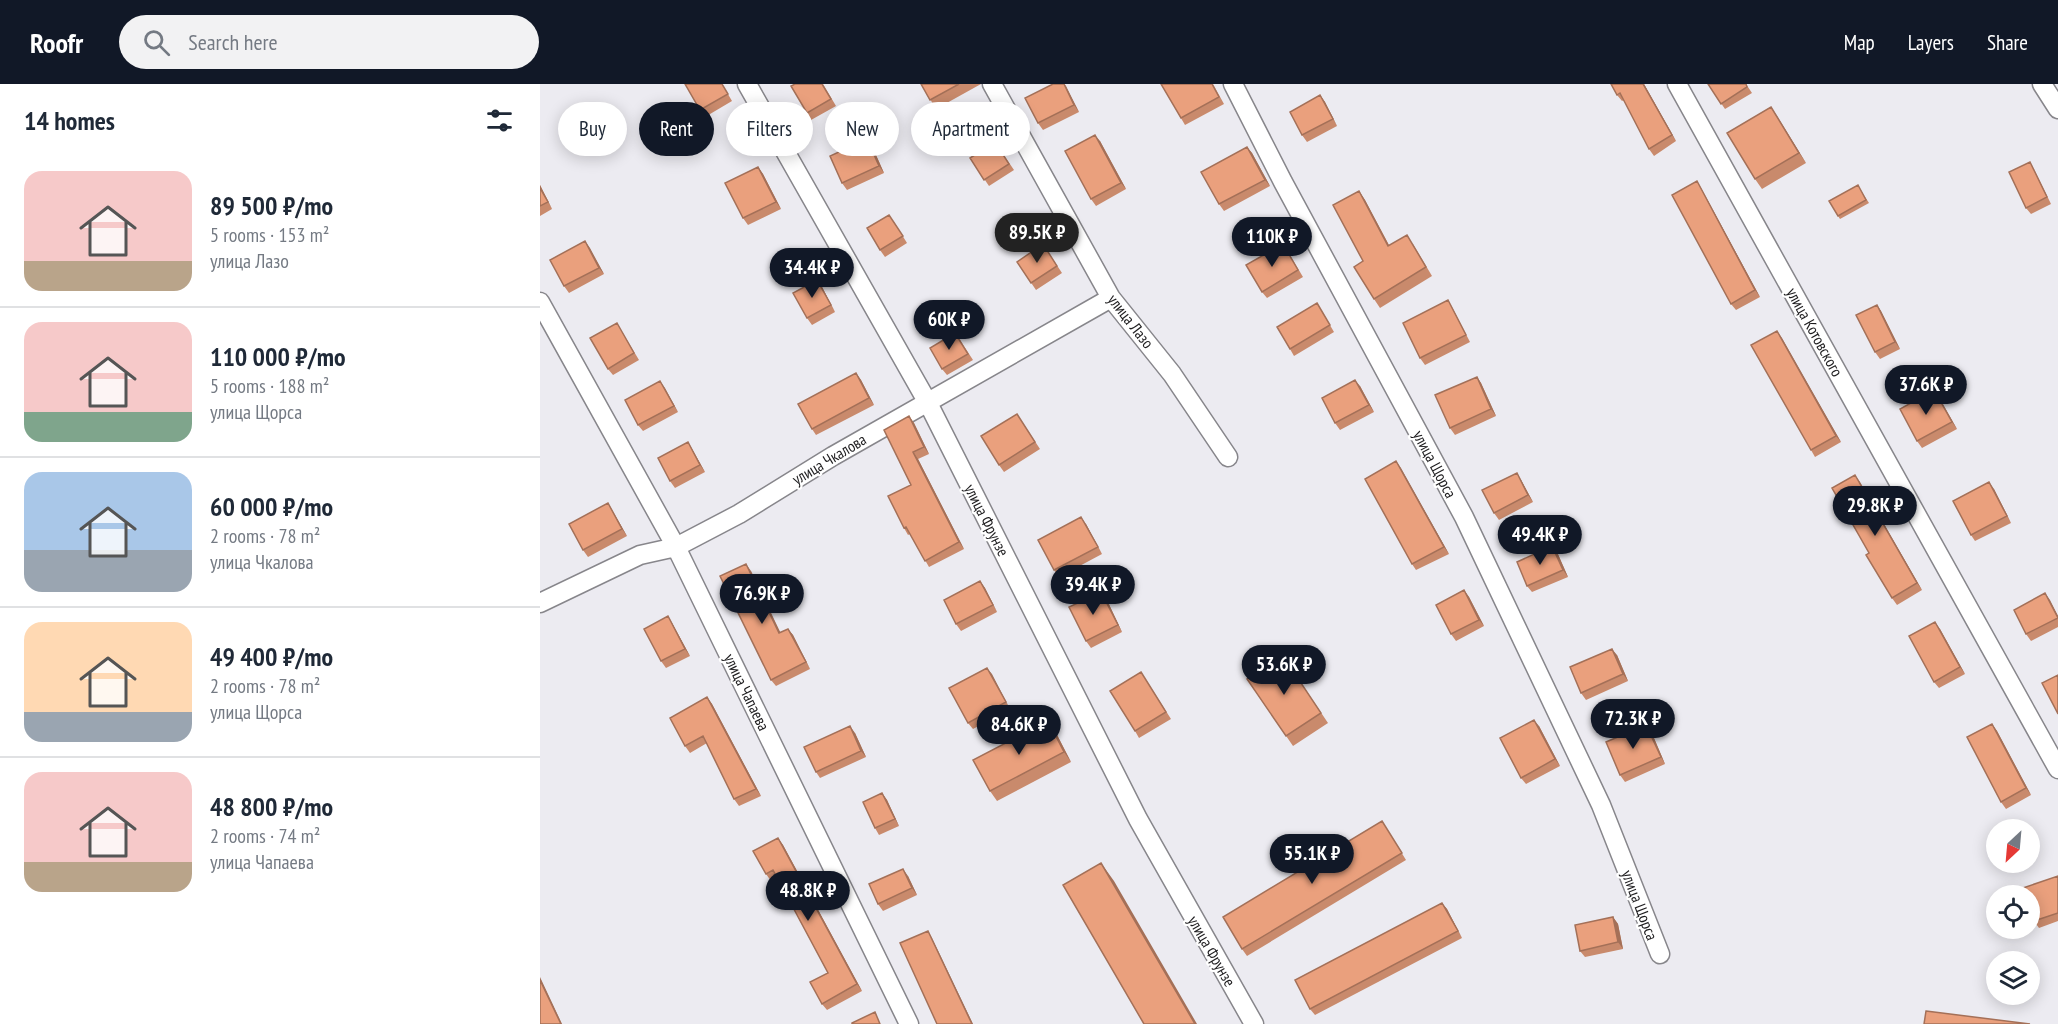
<!DOCTYPE html>
<meta charset="utf-8">
<style>
body{margin:0;font-family:"PT Sans Narrow",sans-serif;background:#f2f2f3;color:#1f2937;height:100vh;display:flex;flex-direction:column;font-size:22px;white-space:nowrap}
*{box-sizing:border-box;margin:0}
p{font-size:20px;color:#747a83}
.icon{flex:none;width:33px;height:33px;fill:none;stroke:currentColor;stroke-width:2;stroke-linecap:round;stroke-linejoin:round}
.map{position:relative;flex:1;overflow:hidden}
.drawer{display:flex;flex-direction:column;background:#fff;width:540px}
.drawer>*{flex:none}
.guide{position:absolute;left:18px;top:18px;width:570px;height:54px;display:flex;gap:12px}
.needle{width:39px;rotate:206deg}
.controls{position:absolute;left:1446px;top:735px;display:grid;gap:12px}
.controls a{display:grid;place-items:center;width:54px;height:54px;border-radius:50%;background:#fff;box-shadow:0 3px 15px #0003;font-size:30px}
.price{position:absolute;translate:-50% -51px;padding:0 14px;border-radius:21px;background:#111827;color:#fff;font-size:20px;line-height:39px;filter:drop-shadow(0 2px 3px #0008)}
.price::after{content:'';position:absolute;left:50%;top:36px;width:18px;height:14px;margin-left:-9px;background:inherit;clip-path:polygon(0 0,100% 0,50% 100%)}
.price.selected{background:#222;color:#fff}
ul{padding:0;list-style:none}
li{display:flex;align-items:center;gap:18px;height:150px;padding:0 24px}
li+li{border-top:2px solid #e0e1e3}
li span{display:grid;place-items:center;flex:none;width:168px;height:120px;border-radius:18px;color:#555}
li>.icon{margin-inline-start:auto}
span .icon{width:72px;height:72px;fill:#fffc;stroke-width:1}
li b{font-size:26px}
h2{display:flex;justify-content:space-between;align-items:center;height:72px;padding:0 24px;font-size:26px}
.chip{padding:0 21px;border-radius:27px;background:#fff;box-shadow:0 3px 15px #0003;font-size:21px;line-height:54px}
.chip.selected{background:#111827;color:#fff}
header{display:flex;align-items:center;gap:36px;box-sizing:border-box;height:84px;padding:0 30px;background:#111827;color:#fff}
header strong{font-size:28px}
nav{display:flex;gap:33px;margin-inline-start:auto;font-size:21px}
.search{width:420px;height:54px;background:#f2f2f3;display:flex;align-items:center;gap:15px;box-sizing:border-box;padding:0 21px;border-radius:33px;color:#747a83;font-size:22px}
main{display:flex;flex:1;min-height:0}
.map>svg:first-child{display:block}
</style>
<header>
<strong>Roofr</strong>
<div class="search"><svg class="icon" aria-label="search" viewBox="0 0 24 24"><circle cx="10" cy="10" r="6"/><path d="M15 15l6 6"/></svg>Search here</div>
<nav><a>Map</a><a>Layers</a><a>Share</a></nav>
</header>
<main>
<section class="drawer">
<h2>14 homes<svg class="icon" aria-label="filters" viewBox="0 0 24 24"><path d="M4 7h16M4 17h16"/><circle cx="9" cy="7" r="2"/><circle cx="15" cy="17" r="2"/></svg></h2>
<ul>
<li><span style="background:linear-gradient(#f6c9c9 75%,#b9a48a 0)"><svg class="icon" aria-label="home" viewBox="0 0 24 24"><path d="M3 11l9-7 9 7M6 9v11h12V9"/></svg></span><div><b>89 500 ₽/mo</b><p>5 rooms · 153 m²</p><p>улица Лазо</p></div></li>
<li><span style="background:linear-gradient(#f6c9c9 75%,#7fa58c 0)"><svg class="icon" aria-label="home" viewBox="0 0 24 24"><path d="M3 11l9-7 9 7M6 9v11h12V9"/></svg></span><div><b>110 000 ₽/mo</b><p>5 rooms · 188 m²</p><p>улица Щорса</p></div></li>
<li><span style="background:linear-gradient(#a9c7e8 65%,#9aa5b1 0)"><svg class="icon" aria-label="home" viewBox="0 0 24 24"><path d="M3 11l9-7 9 7M6 9v11h12V9"/></svg></span><div><b>60 000 ₽/mo</b><p>2 rooms · 78 m²</p><p>улица Чкалова</p></div></li>
<li><span style="background:linear-gradient(#ffd9b3 75%,#9aa5b1 0)"><svg class="icon" aria-label="home" viewBox="0 0 24 24"><path d="M3 11l9-7 9 7M6 9v11h12V9"/></svg></span><div><b>49 400 ₽/mo</b><p>2 rooms · 78 m²</p><p>улица Щорса</p></div></li>
<li><span style="background:linear-gradient(#f6c9c9 75%,#b9a48a 0)"><svg class="icon" aria-label="home" viewBox="0 0 24 24"><path d="M3 11l9-7 9 7M6 9v11h12V9"/></svg></span><div><b>48 800 ₽/mo</b><p>2 rooms · 74 m²</p><p>улица Чапаева</p></div></li>
</ul>
</section>
<div class="map">
<svg width="1518" height="940" viewBox="0 0 1518 940">
<rect width="100%" height="100%" fill="#ecebf1"/>
<g fill="none" stroke-linecap="round" stroke-linejoin="round">
<defs>
<path id="minor" d="M207,0L388,319L598,735L714,940
M452,0L571,214L632,290L688,373
M693,0L743,98L924,433L1061,721L1120,870
M1137,0L1518,685
M1502,0L1518,25
M0,218L136,463L369,940
M0,519L100,471L136,463L199,430L293,372L571,214"/>
</defs>
<use href="#minor" stroke="#87868b" stroke-width="21"/>
<use href="#minor" stroke="#fff" stroke-width="18"/>
</g>
<path fill="#c98a6c" d="M145,0H182L192,17L165,33Z
M283,0L296,22L271,36L267,29Z
M381,0H441L396,25Z
M513,0H524L539,28L503,46L498,39Z
M621,0H673L684,20L645,41Z
M1104,0L1136,57L1114,72L1109,65L1084,16L1082,17L1077,11Z
M1168,0H1206L1212,9L1185,25Z
M780,11L785,18L797,42L767,58L762,51Z
M1231,23L1266,79L1222,105L1215,95Z
M327,55L332,62L344,89L307,106L302,99Z
M560,57L586,105L556,122L551,115Z
M455,58L474,86L449,102L430,74Z
M707,63L712,69L730,102L684,127L679,120Z
M1490,78L1494,85L1511,120L1491,130L1486,124Z
M218,83L223,90L241,125L208,141L203,134Z
M0,101L12,125L0,132Z
M1161,104L1220,213L1196,226L1191,220Z
M1320,105L1329,119L1300,135L1298,132Z
M819,107L825,116L849,161L873,160L892,192L840,224L834,215L823,177Z
M354,138L367,159L345,173L340,166Z
M45,157L64,190L29,209L24,202Z
M503,160L522,189L496,206L477,178Z
M747,166L763,193L727,214L722,208Z
M282,203L295,228L272,241L267,234Z
M908,216L912,223L930,258L885,281L880,274Z
M777,219L794,248L754,272L750,265Z
M1337,221L1341,227L1360,265L1340,275L1335,268Z
M81,246L99,276L73,291L68,285Z
M1237,247L1301,358L1275,373L1271,366Z
M420,256L433,276L407,291L402,285Z
M316,289L321,296L334,321L276,351L272,345Z
M937,293L941,299L956,332L915,351L910,344Z
M120,297L138,328L103,347L98,341Z
M820,302L834,328L800,346L795,339Z
M1394,306L1417,345L1382,364L1377,357Z
M477,330L500,365L464,388L459,381Z
M369,332L374,339L389,370L378,375L424,465L389,483L370,450L368,451L364,444L371,401Z
M148,358L152,365L165,388L135,404L130,397Z
M856,377L909,470L876,486L872,480Z
M1315,391L1382,506L1357,521L1352,514L1329,469Z
M981,396L993,418L959,436L954,429Z
M1454,405L1471,439L1435,457L1431,451Z
M68,419L87,452L48,473L43,466Z
M546,440L562,470L519,493L514,486Z
M1012,462L1017,468L1028,493L992,508L987,502Z
M211,487L240,549L248,545L253,551L270,585L236,602L231,596Z
M440,497L445,504L457,528L421,547L416,540Z
M924,506L929,513L944,542L916,557L911,550Z
M1505,509L1518,532V543L1491,557L1486,550Z
M566,514L582,548L551,564L546,557Z
M128,532L132,539L150,572L126,584L121,577Z
M1400,545L1425,590L1399,604L1394,598Z
M1077,571L1088,597L1046,616L1041,609Z
M743,572L788,639L753,662L707,595Z
M447,584L470,625L433,645L428,639Z
M605,594L631,635L599,654L595,647Z
M167,613L172,620L221,712L199,722L194,715L167,659L150,669L145,662Z
M508,637L515,647L531,678L457,717L450,707Z
M1452,640L1457,647L1491,711L1466,725L1461,718Z
M999,642L1020,682L986,700L981,694Z
M1111,647L1125,680L1085,698L1080,691Z
M315,649L326,673L280,694L276,688Z
M342,709L347,716L359,742L339,751L335,744Z
M842,737L866,776L707,872L702,865Z
M238,754L243,761L322,907L287,926L282,920L288,889L237,794L231,797L226,790Z
M368,792L377,811L343,827L338,820Z
M1518,792V837L1499,844L1494,837Z
M902,819L907,825L922,854L775,931L770,925Z
M1073,833L1078,840L1083,865L1045,873L1040,867Z"/>
<path fill="#a47058" d="M524,0L526,2L539,28L534,21Z
M1103,0H1104L1136,57L1132,51Z
M780,11L785,18L797,42L793,35Z
M1231,23L1237,32L1266,79L1259,69Z
M555,51L560,57L586,105L581,99Z
M327,55L332,62L344,89L339,82Z
M707,63L712,69L730,102L725,96Z
M218,83L223,90L241,125L236,118Z
M1157,97L1161,104L1220,213L1215,206Z
M0,101L12,125L0,104Z
M819,107L825,116L854,171L848,162Z
M45,157L50,164L64,190L59,184Z
M277,196L282,203L295,228L291,221Z
M1337,221L1341,227L1360,265L1355,258Z
M1237,247L1242,254L1301,358L1296,352Z
M316,289L321,296L334,321L329,314Z
M937,293L941,299L956,332L951,325Z
M815,296L820,302L834,328L829,321Z
M120,297L125,304L138,328L134,322Z
M1394,306L1399,313L1417,345L1412,338Z
M369,332L374,339L389,370L384,363Z
M148,358L152,365L165,388L160,381Z
M373,368L378,375L424,465L419,458Z
M856,377L861,384L909,470L904,463Z
M977,389L981,396L993,418L988,411Z
M1315,391L1320,398L1382,506L1377,499Z
M1449,398L1454,405L1471,439L1467,432Z
M68,419L72,426L87,452L82,445Z
M541,433L546,440L562,470L558,463Z
M1012,462L1017,468L1028,493L1023,486Z
M206,480L211,487L244,556L239,549Z
M440,497L445,504L457,528L453,521Z
M924,506L929,513L944,542L939,536Z
M561,508L566,514L582,548L578,541Z
M1505,509L1510,516L1518,532V534Z
M128,532L132,539L150,572L145,565Z
M1395,538L1400,545L1425,590L1420,583Z
M248,545L253,551L270,585L266,578Z
M1072,565L1077,571L1088,597L1083,590Z
M447,584L452,590L470,625L466,618Z
M167,613L172,620L221,712L216,705Z
M994,636L999,642L1020,682L1015,675Z
M508,637L515,647L531,678L524,668Z
M1452,640L1457,647L1491,711L1486,704Z
M1106,641L1111,647L1125,680L1121,673Z
M310,642L315,649L326,673L321,667Z
M342,709L347,716L359,742L355,735Z
M238,754L243,761L322,907L317,900Z
M561,779L574,797L657,940H655Z
M363,785L368,792L377,811L372,804Z
M902,819L907,825L922,854Z
M1073,833L1078,840L1083,865L1078,858Z
M388,847L392,854L433,940H432Z
M0,893L22,940H21L0,896Z"/>
<path fill="#eaa07d" stroke="#a47058" stroke-width="1.5" d="M145,0H182L188,10L160,26Z
M255,0H282L291,15L267,29L251,2Z
M381,0H419L390,16Z
M513,0H524L534,21L498,39L485,14Z
M621,0H672L679,13L641,34Z
M1071,0H1103L1132,51L1109,65L1080,9L1077,11Z
M1168,0H1206L1207,3L1181,20Z
M780,11L793,35L762,51L750,28Z
M1231,23L1259,69L1215,95L1187,49Z
M555,51L581,99L551,115L525,67Z
M327,55L339,82L302,99L290,72Z
M455,58L469,80L444,96L430,74Z
M707,63L725,96L679,120L661,88Z
M1490,78L1507,113L1486,124L1469,88Z
M218,83L236,118L203,134L185,99Z
M1157,97L1215,206L1191,220L1132,111Z
M1318,101L1326,116L1298,132L1289,117Z
M0,104L8,118L0,122Z
M819,107L848,162L867,151L886,183L834,215L814,183L823,177L793,121Z
M349,131L363,152L340,166L327,144Z
M45,157L59,184L24,202L10,176Z
M503,160L517,182L491,199L477,178Z
M743,160L758,186L722,208L706,181Z
M277,196L291,221L267,234L253,209Z
M908,216L926,251L880,274L863,239Z
M777,219L790,241L750,265L737,243Z
M1337,221L1355,258L1335,268L1316,231Z
M77,239L94,269L68,285L50,254Z
M1237,247L1296,352L1271,366L1211,261Z
M415,249L428,270L402,285L390,264Z
M316,289L329,314L272,345L258,320Z
M937,293L951,325L910,344L895,311Z
M815,296L829,321L795,339L782,314Z
M120,297L134,322L98,341L85,316Z
M1394,306L1412,338L1377,357L1360,325Z
M477,330L495,358L459,381L441,352Z
M369,332L384,363L373,368L419,458L385,477L366,443L364,444L348,412L371,401L344,346Z
M148,358L160,381L130,397L118,374Z
M856,377L904,463L872,480L825,395Z
M977,389L988,411L954,429L942,406Z
M1315,391L1377,499L1352,514L1326,471L1329,469L1292,404Z
M1449,398L1467,432L1431,451L1413,417Z
M68,419L82,445L43,466L29,440Z
M541,433L558,463L514,486L498,456Z
M1012,462L1023,486L987,502L977,478Z
M206,480L239,549L248,545L266,578L231,596L180,492Z
M440,497L453,521L416,540L404,516Z
M924,506L939,536L911,550L896,521Z
M561,508L578,541L546,557L529,523Z
M1505,509L1518,534L1486,550L1474,526Z
M128,532L145,565L121,577L104,545Z
M1395,538L1420,583L1394,598L1369,552Z
M1072,565L1083,590L1041,609L1030,583Z
M743,572L781,629L746,652L707,595Z
M447,584L466,618L428,639L409,604Z
M601,588L626,628L595,647L570,607Z
M1518,591V630L1502,599Z
M167,613L216,705L194,715L163,652L145,662L130,634Z
M994,636L1015,675L981,694L960,654Z
M508,637L524,668L450,707L433,676Z
M1452,640L1486,704L1461,718L1427,653Z
M1106,641L1121,673L1080,691L1066,658Z
M310,642L321,667L276,688L264,663Z
M342,709L355,735L335,744L323,718Z
M842,737L862,769L702,865L683,833Z
M238,754L317,900L282,920L270,898L288,889L233,786L226,790L213,767Z
M561,779L655,940H604L523,801Z
M363,785L372,804L338,820L329,800Z
M1518,792V829L1494,837L1490,823V812H1486L1483,804Z
M902,819L918,847L770,925L755,896Z
M1073,833L1078,858L1040,867L1035,841Z
M388,847L432,940H397L360,859Z
M0,896L21,940H0Z
M1386,927L1490,940H1384Z
M335,928L340,940H312V939Z"/>
<g text-anchor="middle" stroke-width="4.5" stroke-linejoin="round" paint-order="stroke">
<g font-size="16" fill="#1d1c1e" stroke="#fff">
<text transform="translate(591 237) rotate(52)" y="6">улица Лазо</text>
<text transform="translate(1275 248) rotate(61)" y="6">улица Котовского</text>
<text transform="translate(289 375) rotate(-31)" y="6">улица Чкалова</text>
<text transform="translate(895 380) rotate(62)" y="6">улица Щорса</text>
<text transform="translate(447 436) rotate(63)" y="6">улица Фрунзе</text>
<text transform="translate(207 608) rotate(64)" y="6">улица Чапаева</text>
<text transform="translate(1100 821) rotate(69)" y="6">улица Щорса</text>
<text transform="translate(672 867) rotate(60)" y="6">улица Фрунзе</text>
</g>
</g>
</svg>
<div class="controls">
<a><svg class="needle" viewBox="-14 -14 28 28"><path d="M0-13l5 13h-10z" fill="#e53935"/><path d="M0 13l5-13h-10z" fill="#747a83"/></svg></a>
<a><svg class="icon" aria-label="locate" viewBox="0 0 24 24"><circle cx="12" cy="12" r="6"/><path d="M12 2v4M12 18v4M2 12h4M18 12h4"/></svg></a>
<a><svg class="icon" aria-label="layers" viewBox="0 0 24 24"><path d="M12 4l9 5-9 5-9-5zM3 14l9 5 9-5"/></svg></a>
</div>
<b class="price selected" style="left:497px;top:180px">89.5K ₽</b>
<b class="price" style="left:732px;top:184px">110K ₽</b>
<b class="price" style="left:272px;top:215px">34.4K ₽</b>
<b class="price" style="left:409px;top:267px">60K ₽</b>
<b class="price" style="left:1386px;top:332px">37.6K ₽</b>
<b class="price" style="left:1335px;top:453px">29.8K ₽</b>
<b class="price" style="left:1000px;top:482px">49.4K ₽</b>
<b class="price" style="left:553px;top:532px">39.4K ₽</b>
<b class="price" style="left:222px;top:541px">76.9K ₽</b>
<b class="price" style="left:744px;top:612px">53.6K ₽</b>
<b class="price" style="left:1093px;top:666px">72.3K ₽</b>
<b class="price" style="left:479px;top:672px">84.6K ₽</b>
<b class="price" style="left:772px;top:801px">55.1K ₽</b>
<b class="price" style="left:268px;top:838px">48.8K ₽</b>
<div class="guide">
<a class="chip">Buy</a>
<a class="chip selected">Rent</a>
<a class="chip">Filters</a>
<a class="chip">New</a>
<a class="chip">Apartment</a>
</div>
</div>
</main>
